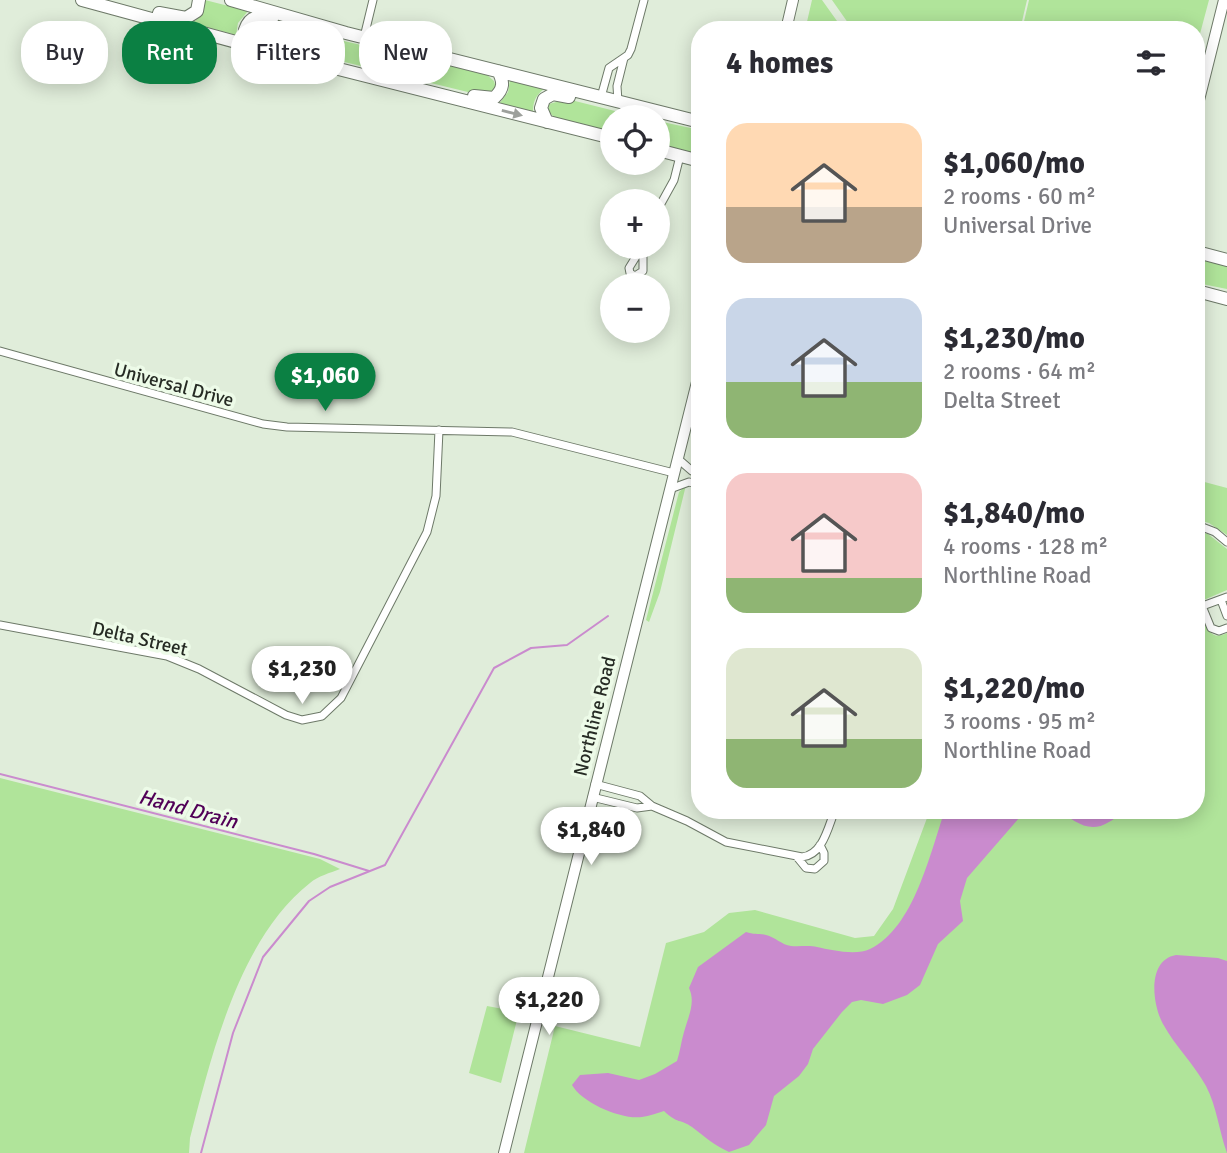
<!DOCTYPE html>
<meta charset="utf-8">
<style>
body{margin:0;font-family:Signika,sans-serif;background:#f7f7f7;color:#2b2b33;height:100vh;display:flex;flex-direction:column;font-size:26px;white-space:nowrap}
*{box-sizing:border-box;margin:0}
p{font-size:23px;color:#7c7c81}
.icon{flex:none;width:38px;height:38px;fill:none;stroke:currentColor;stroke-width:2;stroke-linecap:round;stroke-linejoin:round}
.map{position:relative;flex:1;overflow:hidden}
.side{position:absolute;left:691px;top:21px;width:514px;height:798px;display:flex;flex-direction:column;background:#fff;border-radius:28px;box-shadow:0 4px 18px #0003}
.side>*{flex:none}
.banner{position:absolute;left:21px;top:21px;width:565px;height:63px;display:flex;gap:14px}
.tools{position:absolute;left:600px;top:105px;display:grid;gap:14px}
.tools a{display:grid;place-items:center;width:70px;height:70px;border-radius:50%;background:#fff;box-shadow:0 4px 18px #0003;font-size:35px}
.price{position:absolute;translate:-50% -60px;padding:0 16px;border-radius:24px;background:#fff;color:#222;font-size:23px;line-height:46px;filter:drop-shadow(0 2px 4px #0008)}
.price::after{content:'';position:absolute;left:50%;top:42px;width:21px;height:16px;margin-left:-10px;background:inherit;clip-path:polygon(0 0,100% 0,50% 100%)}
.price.active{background:#0b8043;color:#fff}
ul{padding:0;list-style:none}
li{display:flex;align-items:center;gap:21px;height:175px;padding:0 35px}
li span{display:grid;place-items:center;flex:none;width:196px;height:140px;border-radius:21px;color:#555}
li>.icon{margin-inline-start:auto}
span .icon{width:84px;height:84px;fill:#fffc;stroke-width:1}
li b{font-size:30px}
h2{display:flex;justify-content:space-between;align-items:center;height:84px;padding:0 35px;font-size:30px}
.pill{padding:0 24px;border-radius:28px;background:#fff;box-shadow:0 4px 18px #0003;font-size:24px;line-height:63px}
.pill.active{background:#0b8043;color:#fff}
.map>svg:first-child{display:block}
</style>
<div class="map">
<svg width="1227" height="1153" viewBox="0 0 1227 1153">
<rect width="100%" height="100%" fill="#e0edda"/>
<path fill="#b0e49a" d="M205,0L248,11L238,23L236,35L192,23C202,17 204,12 205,0Z
M812,0H822L837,21L834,30H818L806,26Z
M832,0H1027L1020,30H853Z
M1029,0H1209L1197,45V30H1022Z
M272,22L344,41L486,74L494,81L496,88L488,93L476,94L258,41L251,30L255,26Z
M510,80L544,89C535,96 533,102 533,113L499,104L508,92Z
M567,99L639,117H612V133L556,119L548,111L549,104Z
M658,121L700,130V156L658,145Z
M1197,259L1227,266V289L1197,283Z
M1197,480L1227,488V535L1209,523L1197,520Z
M686,485L660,592L649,622L646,620L679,492Z
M1197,531L1208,534L1227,549V590L1197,603Z
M1197,614C1209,621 1206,643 1227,633V1153H524L555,1026L640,1047L666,943L704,932L729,913L755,910L855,938L874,936L893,909L930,810H1197Z
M0,778L320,859L340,869C330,873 318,876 310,883C239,939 212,1054 190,1138L189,1153H0Z
M487,1006L519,1012L501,1083L469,1073Z"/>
<path fill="#ca8bce" d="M945,810H1026L967,878L960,901L963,921L938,944L920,985L907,995L883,1004L861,1000L852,1002L842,1012L813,1049L808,1064L799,1076L774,1096L766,1125L749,1145L729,1152C712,1144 707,1138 692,1127C681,1119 677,1124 664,1111C657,1113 649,1116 642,1117C622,1120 582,1103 572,1085L580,1075L608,1073L639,1080L655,1074L677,1061C680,1052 681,1042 684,1032C688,1017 696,1003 689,988L698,967L746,932C754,935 759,933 766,935C775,937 782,945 791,946C799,947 809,945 817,947C831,950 856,956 870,949C914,928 930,853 945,810Z
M1056,810H1129C1120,813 1117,818 1109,822C1088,835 1075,820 1056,810Z
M1176,955L1218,958L1227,961V1153C1219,1131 1217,1107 1206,1086C1194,1064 1175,1046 1163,1024C1152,1004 1147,960 1176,955Z"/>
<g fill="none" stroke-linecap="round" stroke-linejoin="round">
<path stroke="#ca8bce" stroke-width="2" d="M699,512L700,507
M0,774L314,854L369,871
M201,1153L233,1033L263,957L309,901L330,887L385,865L494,668L531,648L567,645L608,616"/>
<defs>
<path id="street" d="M364,37L373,0
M601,97L609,68L628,55L631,49L644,0
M618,102L617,86L624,58
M658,209L674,180L680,156
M642,247L629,268L630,273L635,276L643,271V247
M0,351L263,424L287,427L512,432L674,473
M677,458L692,471L700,472
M670,489L689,482L700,485
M1197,525L1215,532L1227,542
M1221,600L1227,616
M1202,606L1211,628L1219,631L1227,628
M1197,608L1227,597
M0,625L167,656L199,669L286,715L302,720L322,716L341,698L427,532L436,496L439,430
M592,797L637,808L652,806L640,796L595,784
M652,806L687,821L726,842L802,857C823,855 828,827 835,810
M797,857L806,868L815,869L824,861V853L820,845"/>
<path id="secondary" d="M786,30L793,0
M1197,108L1224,0
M504,1153L700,370"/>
<path id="primary" d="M82,0L295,58L612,138
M231,0L346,33L700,122
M159,13L186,18L197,11L199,0
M251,46L245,30C250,15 258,16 272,19
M474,96L494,98C504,89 504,82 498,71
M547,122L541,108L544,99L553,94L569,97
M658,150L700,161
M1197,252L1227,260
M1197,291L1227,299"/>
</defs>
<use href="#street" stroke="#6d7968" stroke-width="9"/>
<use href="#secondary" stroke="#6d7968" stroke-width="12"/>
<use href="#primary" stroke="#6d7968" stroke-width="14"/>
<use href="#street" stroke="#fff" stroke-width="7"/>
<use href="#secondary" stroke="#fff" stroke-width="10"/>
<use href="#primary" stroke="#fff" stroke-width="12"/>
</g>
<defs><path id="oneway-solid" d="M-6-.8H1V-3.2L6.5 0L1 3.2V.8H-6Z" transform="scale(1.75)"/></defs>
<use fill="#9da09c" href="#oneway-solid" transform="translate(512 113) rotate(14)"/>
<g text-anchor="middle" stroke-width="7" stroke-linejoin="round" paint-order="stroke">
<g font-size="19" fill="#262b24" stroke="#edfbe8">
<text transform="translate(174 384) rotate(15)" y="7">Universal Drive</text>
<text transform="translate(140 638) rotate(13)" y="7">Delta Street</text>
<text transform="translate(594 716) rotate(-76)" y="7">Northline Road</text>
</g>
<g font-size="21" font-style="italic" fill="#510057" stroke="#edfbe8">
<text transform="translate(188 809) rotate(15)" y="7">Hand Drain</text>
</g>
</g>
</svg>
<div class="tools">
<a><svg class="icon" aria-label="locate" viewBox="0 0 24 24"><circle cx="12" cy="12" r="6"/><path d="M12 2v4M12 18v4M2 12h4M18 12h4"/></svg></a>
<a>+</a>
<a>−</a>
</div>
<b class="price active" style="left:325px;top:413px">$1,060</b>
<b class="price" style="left:302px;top:706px">$1,230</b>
<b class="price" style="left:591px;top:867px">$1,840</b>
<b class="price" style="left:549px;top:1037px">$1,220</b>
<div class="banner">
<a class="pill">Buy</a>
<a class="pill active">Rent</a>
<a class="pill">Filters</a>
<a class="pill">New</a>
</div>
<section class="side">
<h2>4 homes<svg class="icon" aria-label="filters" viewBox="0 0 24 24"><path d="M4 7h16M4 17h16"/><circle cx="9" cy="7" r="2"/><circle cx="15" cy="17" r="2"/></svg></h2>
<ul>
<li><span style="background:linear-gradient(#ffd9b3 60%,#b9a48a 0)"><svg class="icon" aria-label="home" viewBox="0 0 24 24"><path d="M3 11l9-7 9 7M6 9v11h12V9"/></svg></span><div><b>$1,060/mo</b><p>2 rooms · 60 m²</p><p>Universal Drive</p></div></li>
<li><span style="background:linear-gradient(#c9d6e8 60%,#8fb573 0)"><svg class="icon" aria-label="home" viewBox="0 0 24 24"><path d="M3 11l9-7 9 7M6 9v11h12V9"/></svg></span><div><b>$1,230/mo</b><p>2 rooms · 64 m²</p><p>Delta Street</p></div></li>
<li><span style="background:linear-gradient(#f6c9c9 75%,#8fb573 0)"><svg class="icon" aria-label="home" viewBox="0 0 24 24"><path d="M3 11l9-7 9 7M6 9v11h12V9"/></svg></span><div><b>$1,840/mo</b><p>4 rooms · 128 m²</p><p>Northline Road</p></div></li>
<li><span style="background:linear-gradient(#dfe7d0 65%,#8fb573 0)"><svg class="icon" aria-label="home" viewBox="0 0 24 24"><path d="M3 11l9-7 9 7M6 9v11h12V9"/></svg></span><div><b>$1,220/mo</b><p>3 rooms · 95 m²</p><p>Northline Road</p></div></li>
</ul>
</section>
</div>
